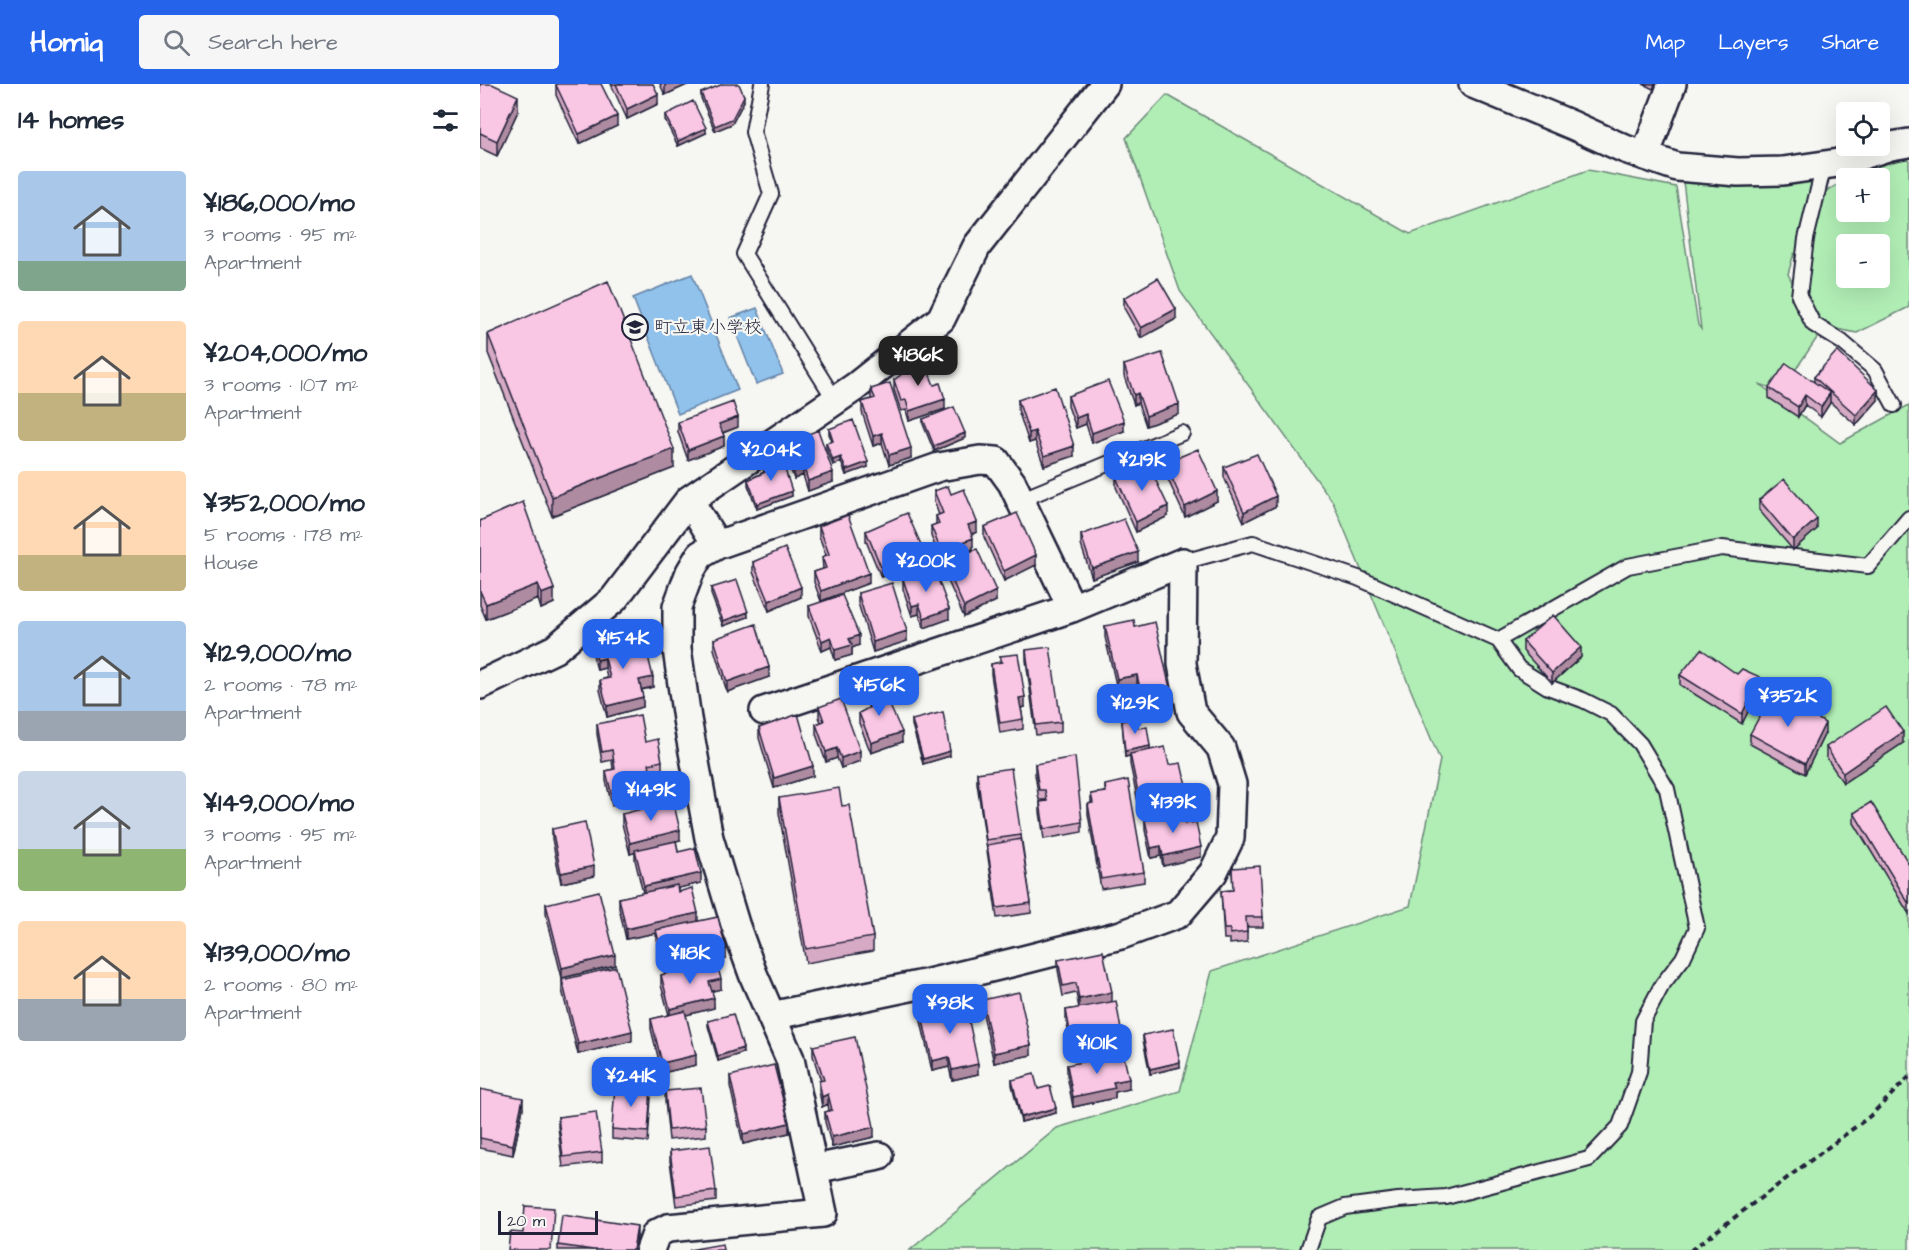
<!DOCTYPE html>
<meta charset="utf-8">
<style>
body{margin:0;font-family:"Architects Daughter","Klee One",sans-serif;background:#f6f6f7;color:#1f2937;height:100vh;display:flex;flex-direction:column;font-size:22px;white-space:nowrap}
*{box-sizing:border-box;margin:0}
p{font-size:20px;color:#747a83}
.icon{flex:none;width:33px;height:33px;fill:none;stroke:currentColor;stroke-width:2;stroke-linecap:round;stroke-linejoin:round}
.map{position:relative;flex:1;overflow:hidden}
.drawer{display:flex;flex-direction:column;background:#fff;width:480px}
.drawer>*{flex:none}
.tools{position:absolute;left:1356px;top:18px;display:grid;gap:12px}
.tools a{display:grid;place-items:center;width:54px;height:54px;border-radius:6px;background:#fff;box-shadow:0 6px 24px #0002;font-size:30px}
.scale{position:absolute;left:18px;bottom:15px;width:100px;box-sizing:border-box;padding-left:6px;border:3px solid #22223b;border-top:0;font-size:16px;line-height:21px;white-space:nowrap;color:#22223b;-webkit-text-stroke:4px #f6f6f2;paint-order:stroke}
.price{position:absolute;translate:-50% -51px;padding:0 14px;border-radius:12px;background:#2563eb;color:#fff;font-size:20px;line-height:39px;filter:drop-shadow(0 2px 3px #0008)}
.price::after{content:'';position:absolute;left:50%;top:36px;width:18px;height:14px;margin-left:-9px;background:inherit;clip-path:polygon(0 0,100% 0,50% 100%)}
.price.current{background:#222;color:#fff}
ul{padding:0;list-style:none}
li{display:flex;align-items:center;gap:18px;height:150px;padding:0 18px}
li span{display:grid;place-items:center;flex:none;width:168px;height:120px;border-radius:6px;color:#555}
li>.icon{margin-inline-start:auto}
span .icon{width:72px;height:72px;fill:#fffc;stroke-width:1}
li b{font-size:26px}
h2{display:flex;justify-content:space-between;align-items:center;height:72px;padding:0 18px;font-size:26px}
header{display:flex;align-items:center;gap:36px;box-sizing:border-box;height:84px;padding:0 30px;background:#2563eb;color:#fff}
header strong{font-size:28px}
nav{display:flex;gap:33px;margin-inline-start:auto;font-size:21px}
.search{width:420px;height:54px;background:#f6f6f7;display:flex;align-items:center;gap:15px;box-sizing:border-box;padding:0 21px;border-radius:6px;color:#747a83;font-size:22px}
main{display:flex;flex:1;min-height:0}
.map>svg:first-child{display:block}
</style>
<header>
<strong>Homiq</strong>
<div class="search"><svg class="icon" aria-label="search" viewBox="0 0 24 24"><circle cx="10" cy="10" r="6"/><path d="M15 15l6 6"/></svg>Search here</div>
<nav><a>Map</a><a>Layers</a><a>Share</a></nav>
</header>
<main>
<section class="drawer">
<h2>14 homes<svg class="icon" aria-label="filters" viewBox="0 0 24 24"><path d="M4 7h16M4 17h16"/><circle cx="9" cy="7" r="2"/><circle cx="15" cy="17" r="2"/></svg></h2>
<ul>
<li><span style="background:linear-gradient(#a9c7e8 75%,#7fa58c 0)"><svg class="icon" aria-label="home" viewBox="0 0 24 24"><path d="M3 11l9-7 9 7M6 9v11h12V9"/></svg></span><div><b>¥186,000/mo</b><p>3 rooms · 95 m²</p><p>Apartment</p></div></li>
<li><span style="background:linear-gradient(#ffd9b3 60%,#c2b280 0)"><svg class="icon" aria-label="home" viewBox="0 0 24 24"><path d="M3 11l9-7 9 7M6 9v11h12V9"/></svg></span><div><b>¥204,000/mo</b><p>3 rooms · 107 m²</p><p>Apartment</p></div></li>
<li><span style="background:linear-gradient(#ffd9b3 70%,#c2b280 0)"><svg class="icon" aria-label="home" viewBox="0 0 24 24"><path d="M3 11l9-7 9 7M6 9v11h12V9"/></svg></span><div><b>¥352,000/mo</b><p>5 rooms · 178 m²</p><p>House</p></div></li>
<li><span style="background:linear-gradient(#a9c7e8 75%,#9aa5b1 0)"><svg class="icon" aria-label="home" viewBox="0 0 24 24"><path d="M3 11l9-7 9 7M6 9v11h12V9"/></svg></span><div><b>¥129,000/mo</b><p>2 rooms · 78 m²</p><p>Apartment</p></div></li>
<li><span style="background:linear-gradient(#c9d6e8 65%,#8fb573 0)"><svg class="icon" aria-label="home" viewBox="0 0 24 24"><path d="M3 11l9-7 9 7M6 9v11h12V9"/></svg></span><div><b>¥149,000/mo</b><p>3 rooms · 95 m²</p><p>Apartment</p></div></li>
<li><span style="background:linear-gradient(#ffd9b3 65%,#9aa5b1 0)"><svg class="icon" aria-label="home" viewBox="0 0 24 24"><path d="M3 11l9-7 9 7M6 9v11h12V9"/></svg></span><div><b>¥139,000/mo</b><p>2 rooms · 80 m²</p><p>Apartment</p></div></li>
</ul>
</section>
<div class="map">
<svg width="1429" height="1166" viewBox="0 0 1429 1166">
<rect width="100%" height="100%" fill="#f6f6f2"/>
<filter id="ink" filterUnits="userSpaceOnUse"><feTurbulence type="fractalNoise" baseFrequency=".0167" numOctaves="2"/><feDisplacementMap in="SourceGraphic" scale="12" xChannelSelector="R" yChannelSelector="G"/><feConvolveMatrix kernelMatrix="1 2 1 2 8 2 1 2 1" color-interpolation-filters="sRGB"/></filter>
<g filter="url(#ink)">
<path fill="#b1eeb5" stroke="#6a8878" stroke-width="1.5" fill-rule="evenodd" d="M687,11L930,150L1108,86L1196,103L1218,241L1221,245L1203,97L1218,91L1337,83L1323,137L1339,111L1366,96V128H1400V94H1369L1391,83L1429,74V223L1377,249L1346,243L1318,200L1314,169L1308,190L1339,251L1301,307L1279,300L1360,359L1429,321V1166H430L577,1044L700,1007L732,887L930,822L960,676L853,418L700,207L646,54ZM1366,160H1400V194H1366Z"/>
<path fill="#90c2ec" stroke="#6482a5" stroke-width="1.5" d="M212,190L258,306L198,330L153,214Z
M277,224L303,290L276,300L250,234Z"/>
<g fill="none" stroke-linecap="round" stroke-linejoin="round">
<defs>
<path id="service" d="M282,0L273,48L291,110L264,170L355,316
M1344,81L1326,155L1319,212L1333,240L1362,258L1395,286L1414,321
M540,416L702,349
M703,478L773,459L878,494L1018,556L1148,482L1242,464L1388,482L1429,434
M828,1166L839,1134L865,1123L918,1116L966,1113L1109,1075L1140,1042L1159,988L1163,937L1182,901L1203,874L1217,844L1187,705L1160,660L1131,630L1103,616L1068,603L1039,585L1018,556"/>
<path id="minor" d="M993,0L1092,41L1145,65L1197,83L1258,88L1303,87L1358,79L1411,62L1429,59
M1165,72L1192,0
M209,416L237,461
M0,601L75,565L134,515L209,416L375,303L461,235L497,162L625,0
M284,627L592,524L703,478L702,580L711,628L741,664L752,700L750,754L733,789L698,830L641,851L535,878L444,900L291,932
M334,1085L399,1072
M170,1166L176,1150L188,1144L343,1129L310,975L273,890L255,840L229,754L207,635L197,565V523L210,488L220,471L237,461L459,383L500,376L516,377L532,399L592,524"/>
</defs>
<use href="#service" stroke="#22223b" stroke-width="18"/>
<use href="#minor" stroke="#22223b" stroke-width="32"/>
<path stroke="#22223b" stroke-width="4" stroke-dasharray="6 4.5" stroke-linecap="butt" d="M1211,1166L1390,1032L1429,993"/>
<use href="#service" stroke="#f6f6f2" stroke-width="14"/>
<use href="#minor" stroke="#f6f6f2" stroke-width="27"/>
</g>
<path fill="#d6aac4" stroke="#22223b" stroke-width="1.5" d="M0,0L38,27L17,72L0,64Z
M131,0H173L178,20L147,35Z
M180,0H209L185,11Z
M1163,0H1175L1173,5Z
M76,1L137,42L99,60L76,11Z
M221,9L264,17L252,40L235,47L221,14Z
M185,31L226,49L198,62L185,36Z
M644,214L696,235L661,254L644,224Z
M8,250L194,384L72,432L8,269Z
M644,281L699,330L666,342L658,319L654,321L644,292Z
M1334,293L1398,316L1376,341L1350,318V319L1341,333L1325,321L1318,333L1289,314V304L1334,298Z
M414,296L465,325L429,337L426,326L421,327L414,306Z
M391,305L431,374L409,381L402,359L393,362L382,328V318L391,315Z
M588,312L644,347L612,359L606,340L596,344L588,322Z
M538,316L594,372L564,382L555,357L549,359L538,326Z
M443,335L485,354L454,367L443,340Z
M198,338L258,343L243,349L244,362L208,376L198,348Z
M349,345L388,383L366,391L361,378L353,381L346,364V359L352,357L349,350Z
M317,355L353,398L328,407L323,391L314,395L307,375V365L317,363Z
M685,379L737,417L705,433L685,389Z
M284,382L312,412L277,425L268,401V396L284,388Z
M744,383L796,422L764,438L744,393Z
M636,393L688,432L656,448L636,403Z
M454,407L471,410L497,448L491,450L493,465L461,477L451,452V442L456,441V432L459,431L454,417Z
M1279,416L1337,445L1313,466L1279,426Z
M43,418L74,519L61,525L58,515L6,535L0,521V437Z
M339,442L389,499L341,517L334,498V488L343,485L342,473L346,471L339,452Z
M504,443L556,481L524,497L504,453Z
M386,447L443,475L401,493L386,457Z
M601,451L658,478L612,494L601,461Z
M273,478L321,513L289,527L273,488Z
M464,478L516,517L484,533L464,488Z
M423,495L469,535L444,544L439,530L432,532L423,505Z
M231,504L268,533L243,542L231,510Z
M378,509L427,557L393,568L378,519Z
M329,522L379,561L372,564V571L355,576L351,563L342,567L329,532Z
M625,542L655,543L692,623L663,629L657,601L637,605L625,553Z
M234,555L289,593L247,608L234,565Z
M1043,557L1101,573L1072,599L1043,567Z
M113,561L156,571L173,603L162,606L163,623L127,633L120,606V596L127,594L125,584L117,586L113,571Z
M546,566L581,638V648L556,651L546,576Z
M520,572L545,623L541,624L543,635V645L520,649L511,590V580L520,578Z
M1257,590L1280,603L1262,640L1200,601V591Z
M386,607L422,658L391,669L379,639V629L389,624L386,617Z
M339,623L380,677L361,684L357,674L346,678L336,650V640L341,638L339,633Z
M432,636L470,672L443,680L432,641Z
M642,637L658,644L670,666L689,681L710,729L703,731L705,740L721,773L683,782L681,772L671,774L665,746V736H668L664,722L659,723L650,680V672L645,673Z
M117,640L165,658L182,677V687L171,690L174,704V714L132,722L126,697V687L133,685L132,676L122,678L117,650Z
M279,644L333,692L294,704L279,654Z
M1345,649L1325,690L1270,660V650Z
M1423,659L1363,699L1346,673V663Z
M555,680L602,738V748L564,755L560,728V718L566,717L565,716H559L555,690Z
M497,689L541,751L551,819V829L517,834L497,699Z
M625,701L664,788V798L621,805L608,730V720L611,719V710L625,708Z
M299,714L362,722L393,853V867L326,879L299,729Z
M1374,729L1429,780V830L1374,739Z
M142,730L200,756L196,757L198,768L221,799L198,804V808L218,837L246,875L236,878L241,905L232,907L234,924L206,931L216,981L182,989L171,945V935L189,931L181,901V891L185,890L176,856V849L146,855L139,824V814L163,809L155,776V768L150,770L142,740Z
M72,745L114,792L81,799L72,755Z
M752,784L783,833V843H767V858L750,860V855H744L741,807L753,806Z
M66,820L135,881L82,894L66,830Z
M578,876L632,918L643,957V967L607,975L605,965L592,968L586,936V926L599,924L596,909L583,912L578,886Z
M82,896L152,957L98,970L82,906Z
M502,916L551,971L514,979L502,926Z
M441,927L498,990L472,996L469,983L452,987L441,937Z
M228,937L263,969L238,977L228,942Z
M663,951L700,983L670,990L663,956Z
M333,962L394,1053L352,1063L345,1038V1028L349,1027L348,1020L342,1023L339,1007V997H341L333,972Z
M587,981L649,1005L635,1008V1014L593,1023L587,991Z
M250,992L309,1049L263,1060L250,1002Z
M532,996L558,1005L576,1029L541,1038L532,1001Z
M0,1005L43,1024L33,1071L0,1064Z
M185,1007L226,1042V1052L189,1056L185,1017Z
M171,1014L168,1058L132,1055V1045Z
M78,1033L122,1068V1078L83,1083L78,1043Z
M190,1067L236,1107V1117L196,1122L190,1077Z
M157,1152L155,1166H78V1161Z"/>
<path fill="#ae8ba0" stroke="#22223b" stroke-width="1.5" d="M187,0H209L185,11V1Z
M178,10V20L147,35V25Z
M38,12V27L17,72V57Z
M264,12V17L252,40L235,47V42Z
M137,32V42L99,60V50Z
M226,44V49L198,62V57Z
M696,225V235L661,254V244Z
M1398,306V316L1376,341V331Z
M658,309V319L654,321V311Z
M1350,309V319L1341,333V323Z
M1325,311V321L1318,333V323Z
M465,315V325L429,337V327Z
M699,320V330L666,342V332Z
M606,330V340L596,344V334Z
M258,333V343L239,350V340Z
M644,337V347L612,359V349Z
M555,347V357L549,359V349Z
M402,349V359L393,362V352Z
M485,349V354L454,367V362Z
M244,352V362L208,376V366Z
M594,362V372L564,382V372Z
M431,364V374L409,381V371Z
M194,365V384L72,432V413Z
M361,373V378L353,381V376Z
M388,378V383L366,391V386Z
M323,381V391L314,395V385Z
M353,388V398L328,407V397Z
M312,407V412L277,425V420Z
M737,407V417L705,433V423Z
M796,412V422L764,438V428Z
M688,422V432L656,448V438Z
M1337,435V445L1313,466V456Z
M497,438V448L488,451V441Z
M493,454V465L461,477V467Z
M443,465V475L401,493V483Z
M658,468V478L612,494V484Z
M556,471V481L524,497V487Z
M389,489V499L341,517V507Z
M58,500V515L6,535V520Z
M321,503V513L289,527V517Z
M74,505V519L61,525V510Z
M516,507V517L484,533V523Z
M439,520V530L432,532V522Z
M469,525V535L444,544V534Z
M268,528V533L243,542V537Z
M427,547V557L393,568V558Z
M379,551V561L372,564V571L355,576V566L369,555Z
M351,553V563L342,567V557Z
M1101,563V573L1072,599V589Z
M125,574V584L117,586V576Z
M289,583V593L247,608V598Z
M657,591V601L637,605V595Z
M173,593V603L159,606V596Z
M1280,593V603L1262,640V630Z
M163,613V623L127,633V622Z
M545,613V623L539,624V614Z
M692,613V623L663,629V619Z
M1345,639V649L1325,690V680Z
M422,648V658L391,669V659Z
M1423,648V659L1363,699V689Z
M670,662V667L645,673V667Z
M357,664V674L346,678V668Z
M380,667V677L361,684V674Z
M470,667V672L443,680V675Z
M333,682V692L294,704V694Z
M664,712V722L659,723V713Z
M710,719V729L668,739V729Z
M200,746V756L150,770V759Z
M681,762V772L671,774V764Z
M721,763V773L683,782V772Z
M114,782V792L81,799V789Z
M221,789V799L164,812V802Z
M218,829V839L176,846V849L146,855V845Z
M246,865V875L185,890V880Z
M135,871V881L82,894V884Z
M241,895V905L229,908V898Z
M632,908V918L599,925V915Z
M234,914V924L190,935V925Z
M152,947V957L98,970V960Z
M551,961V971L514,979V969Z
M263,964V969L238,977V972Z
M216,971V981L182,989V979Z
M469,973V983L452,987V977Z
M700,978V983L670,990V985Z
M498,980V990L472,996V986Z
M649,995V1005L635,1008V1014L593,1023V1013L633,998Z
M348,1010V1020L342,1023V1013Z
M43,1014V1024L33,1071V1061Z
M576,1024V1029L541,1038V1033Z
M309,1039V1049L263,1060V1050Z
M394,1043V1053L352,1063V1053Z
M157,1142V1152L155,1166H153Z"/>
<path fill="#f9c6e4" stroke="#22223b" stroke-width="1.5" d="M0,0H12L38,12L17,57L0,49Z
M77,0H121L137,32L99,50L76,1Z
M136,0H173L178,10L147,25Z
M243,0H259L264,12L252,35L235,42L221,9Z
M213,17L226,44L198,57L185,31Z
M678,194L696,225L661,244L644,214Z
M128,197L194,365L72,413L8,250Z
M1357,267L1398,306L1376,331L1334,293Z
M682,269L699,320L666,332L658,309L654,311L644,281Z
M443,274L454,301L460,299L465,315L429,327L426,316L421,317L414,296Z
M1306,279L1350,309L1341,323L1325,311L1318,323L1289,304Z
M628,297L644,337L612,349L606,330L596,334L588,312Z
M410,299L431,364L409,371L402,349L393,352L382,318L395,314L391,305Z
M575,303L594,362L564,372L555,347L549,349L538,316Z
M253,318L258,333L239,340L244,352L208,366L198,338Z
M474,323L485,349L454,362L443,335Z
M373,336L388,378L366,386L361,373L353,376L346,359L353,357L349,345Z
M338,346L353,388L328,397L323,381L314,385L307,365L318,363L317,355Z
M718,365L737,407L705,423L685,379Z
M777,370L796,412L764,428L744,383Z
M301,373L312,407L277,420L268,396L285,388L284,382Z
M668,380L688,422L656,438L636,393Z
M1304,395L1337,435L1313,456L1279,416Z
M468,402L471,410L484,405L497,438L488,441L493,454L461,467L451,442L459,439L456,432L463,429L454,407Z
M43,418L74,505L61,510L58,500L6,520L0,507V437Z
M427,429L443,465L401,483L386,447Z
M537,429L556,471L524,487L504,443Z
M368,431L389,489L341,507L334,488L346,484L342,473L349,470L339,442Z
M644,435L658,468L612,484L601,451Z
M305,464L321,503L289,517L273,478Z
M497,465L516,507L484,523L464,478Z
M454,484L469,525L444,534L439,520L432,522L423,495Z
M257,496L268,528L243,537L231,504Z
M412,499L427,547L393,558L378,509Z
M362,511L379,551L369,555L372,561L355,566L351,553L342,557L329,522Z
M1073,531L1101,563L1072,589L1043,557Z
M654,536L655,543L675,538L692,613L663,619L657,591L637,595L625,542Z
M276,540L289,583L247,598L234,555Z
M151,552L156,571L167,568L173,593L159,596L163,613L127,622L120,596L130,594L125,574L117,576L113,561Z
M570,563L581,638L556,641L546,566Z
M1221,565L1257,590L1262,585L1280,593L1262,630L1200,591Z
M538,570L545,613L539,614L543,635L520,639L511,580L522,578L520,572Z
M401,602L422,648L391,659L379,629L392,622L386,607Z
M1294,606L1345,639L1325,680L1270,650Z
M361,615L380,667L361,674L357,664L346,668L336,640L344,637L339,623Z
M1406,623L1423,648L1363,689L1346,663Z
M463,628L470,667L443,675L432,636Z
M318,630L333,682L294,694L279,644Z
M160,631L165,658L178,655L182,677L169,680L174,704L132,712L126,687L135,685L132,666L122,668L117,640Z
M656,634L658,644L667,643L670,662L645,667L642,637Z
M685,663L689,681L701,679L710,719L668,729L664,712L659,713L650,670Z
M595,673L602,738L564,745L560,718L567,717L565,706H559L555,680Z
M531,684L541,751L506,756L497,689Z
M648,696L664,788L621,795L608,720L613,719L611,710L626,708L625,701Z
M359,704L362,722L369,721L393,853L326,865L299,714Z
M193,717L200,746L150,759L142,730Z
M1391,718L1429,780V820L1374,729Z
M703,728L705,740L716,738L721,763L683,772L681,762L671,764L665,736Z
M105,738L114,782L81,789L72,745Z
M541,755L551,819L517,824L507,761Z
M196,757L198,768L215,764L221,789L164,802L155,766Z
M780,782L783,833H766L767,848L750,850V845H744L741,807L753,806L752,784Z
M197,801L198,808L212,804L218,829L146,845L139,814Z
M119,807L135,871L82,884L66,820Z
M238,833L246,865L185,880L176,846Z
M623,867L632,908L599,915L596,899L583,902L578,876Z
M236,877L241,895L229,898L234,914L190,925L181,891Z
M136,883L152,947L98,960L82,896Z
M539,908L551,961L514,969L502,916Z
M636,917L643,957L607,964L605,955L592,958L586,926Z
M485,918L498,980L472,986L469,973L452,977L441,927Z
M205,927L216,971L182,979L171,935Z
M253,930L263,964L238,972L228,937Z
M693,945L700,978L670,985L663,951Z
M375,953L394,1043L352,1053L345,1028L352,1026L348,1010L342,1013L339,997L344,996L333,962Z
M643,969L649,995L633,998L635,1004L593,1013L587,981Z
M294,981L309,1039L263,1050L250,992Z
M554,990L558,1005L570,1002L576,1024L541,1033L532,996Z
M135,1001L171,1004L168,1048L132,1045Z
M221,1004L226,1042L189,1046L185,1007Z
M0,1005L43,1014L33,1061L0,1054Z
M116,1028L122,1068L83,1073L78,1033Z
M230,1062L236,1107L196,1112L190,1067Z
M45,1122L74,1124L71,1166H28L30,1148L43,1149Z
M82,1131L157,1142L153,1166H113L78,1161Z
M242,1160L243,1166H209Z"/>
</g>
<defs>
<symbol id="school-ring" viewBox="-11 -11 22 22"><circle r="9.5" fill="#f6f6f2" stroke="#22223b" stroke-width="1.5"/><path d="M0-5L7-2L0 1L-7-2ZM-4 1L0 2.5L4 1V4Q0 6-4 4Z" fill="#22223b"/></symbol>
</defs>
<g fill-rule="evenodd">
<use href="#school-ring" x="140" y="228" width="30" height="30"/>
</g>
<g text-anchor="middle" stroke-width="4.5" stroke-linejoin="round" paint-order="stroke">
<g font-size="18" fill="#22223b" stroke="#f6f6f2" text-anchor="start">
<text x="174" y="249">町立東小学校</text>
</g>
</g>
</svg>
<div class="tools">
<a><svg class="icon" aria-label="locate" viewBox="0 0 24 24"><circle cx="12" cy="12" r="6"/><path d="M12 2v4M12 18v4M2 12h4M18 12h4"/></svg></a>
<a>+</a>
<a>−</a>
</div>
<div class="scale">20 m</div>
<b class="price current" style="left:438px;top:303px">¥186K</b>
<b class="price" style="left:291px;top:398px">¥204K</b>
<b class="price" style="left:662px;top:408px">¥219K</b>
<b class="price" style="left:446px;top:509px">¥200K</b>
<b class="price" style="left:143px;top:586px">¥154K</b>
<b class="price" style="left:399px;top:633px">¥156K</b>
<b class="price" style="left:1308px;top:644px">¥352K</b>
<b class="price" style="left:655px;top:651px">¥129K</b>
<b class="price" style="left:171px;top:738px">¥149K</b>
<b class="price" style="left:693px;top:750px">¥139K</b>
<b class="price" style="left:210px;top:901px">¥118K</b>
<b class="price" style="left:470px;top:951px">¥98K</b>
<b class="price" style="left:617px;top:991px">¥101K</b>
<b class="price" style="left:151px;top:1024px">¥241K</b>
</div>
</main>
